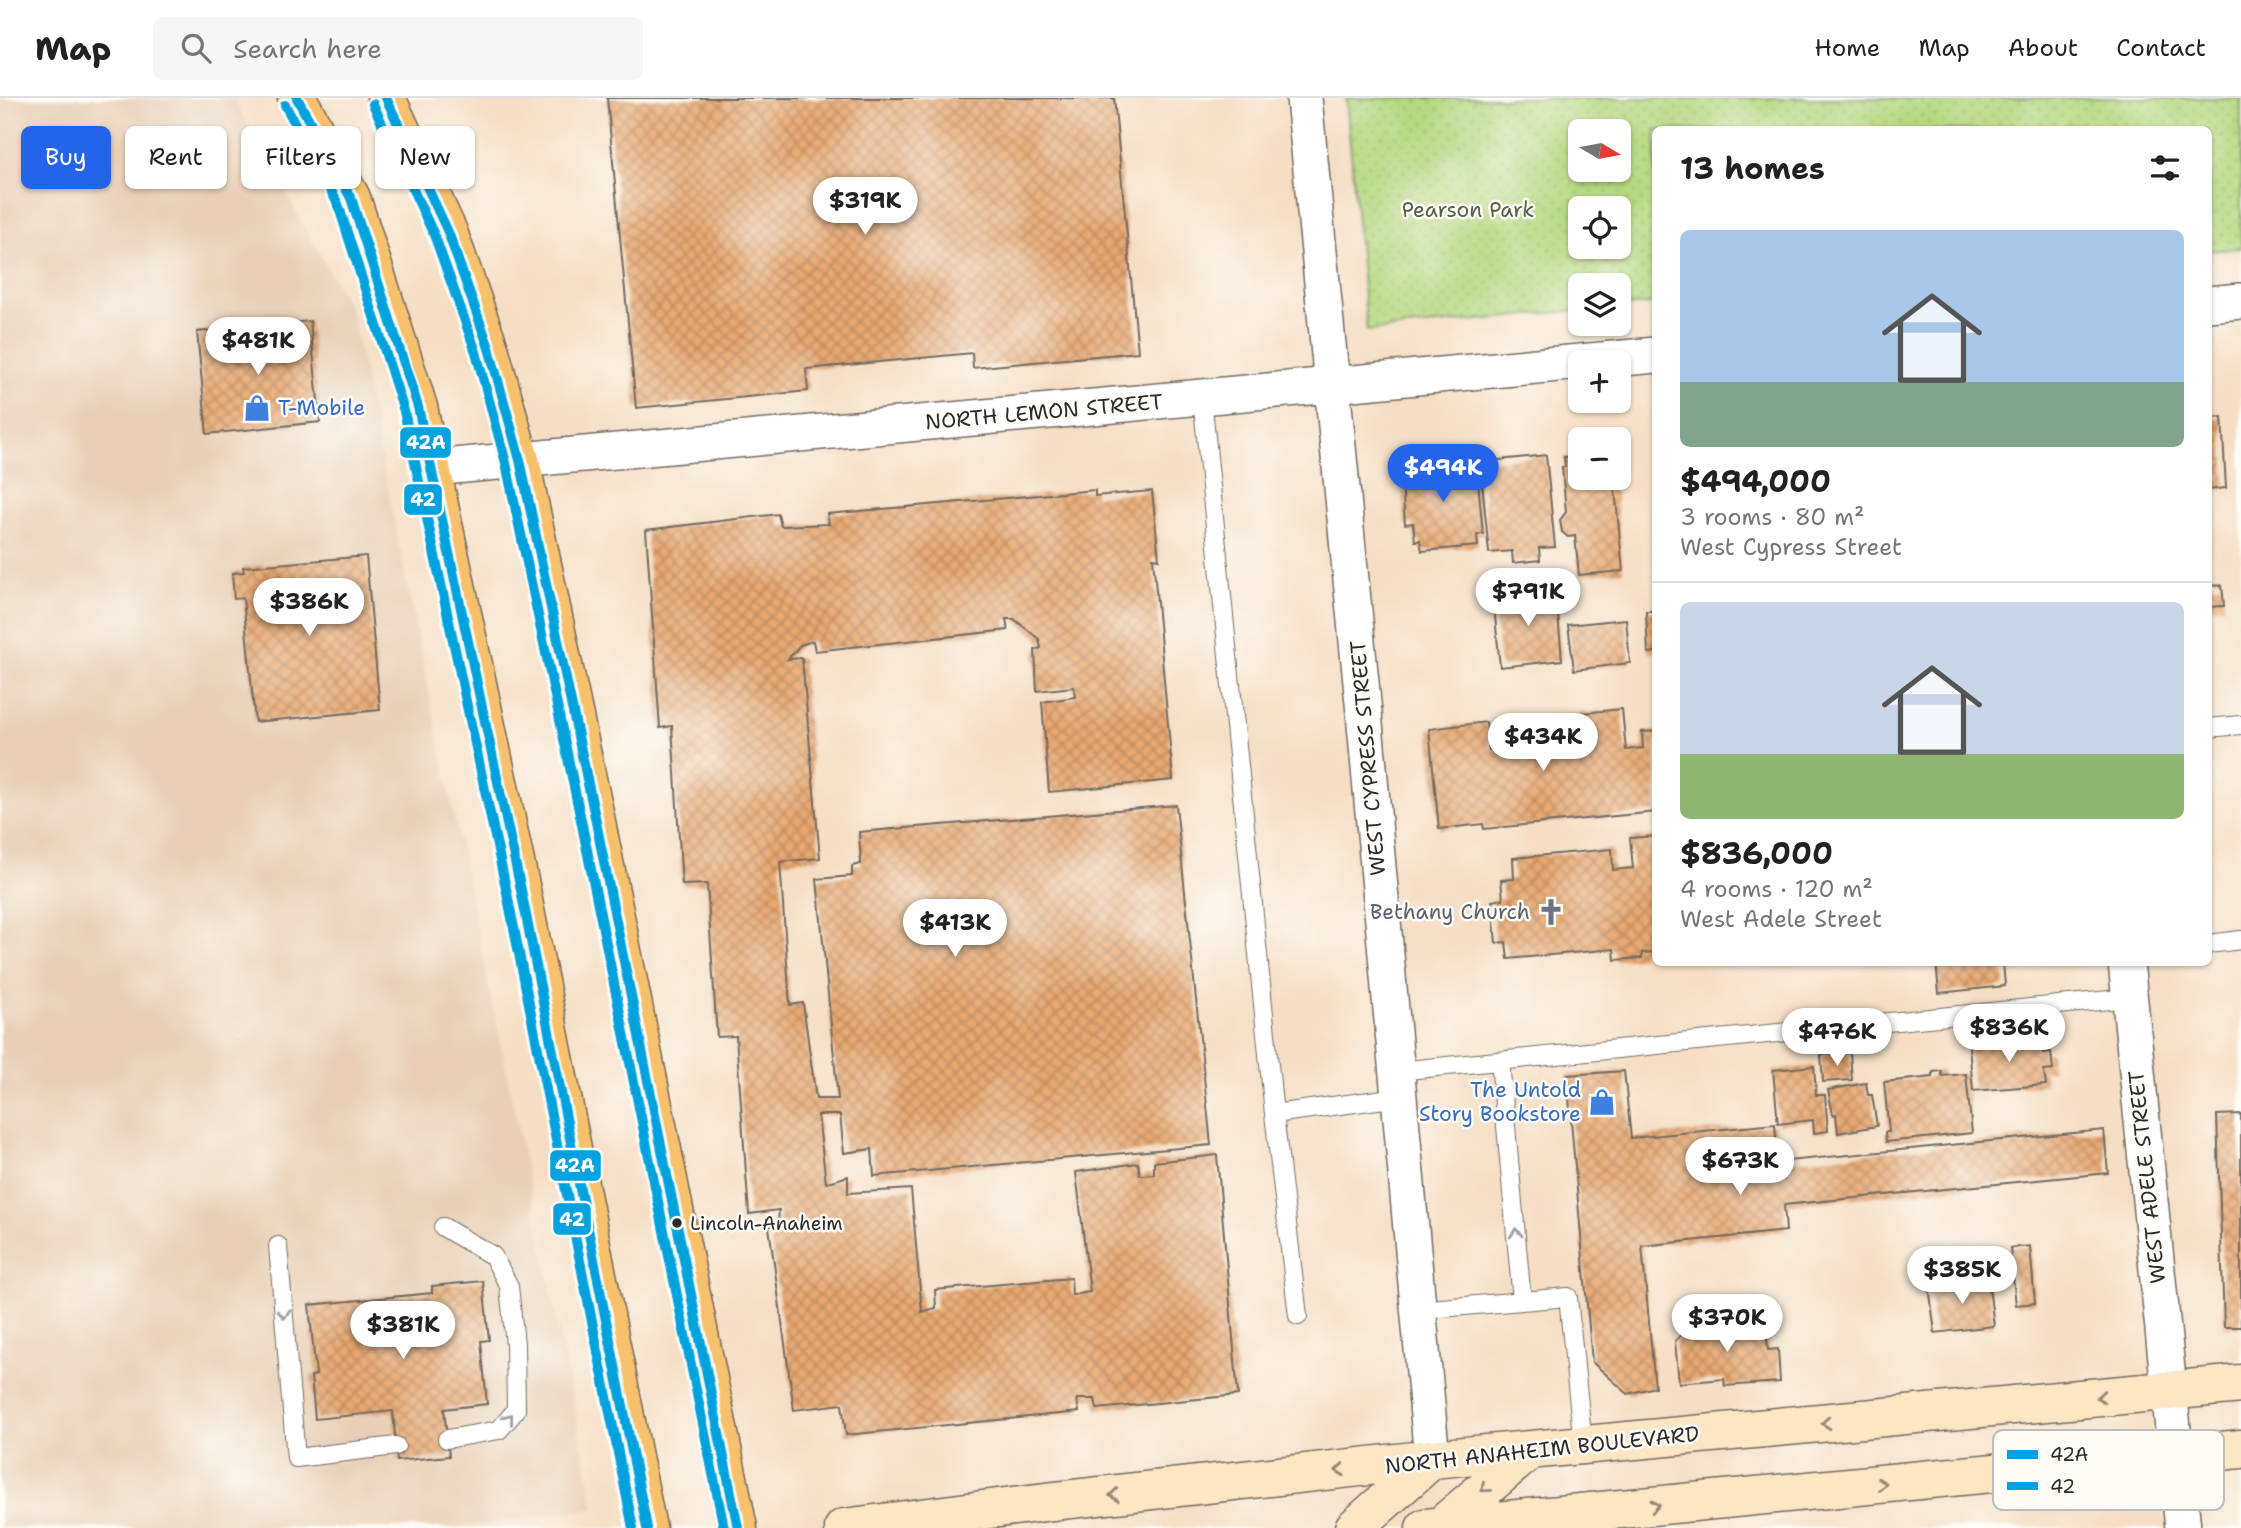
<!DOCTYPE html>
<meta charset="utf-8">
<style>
body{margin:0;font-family:"Shantell Sans",sans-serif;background:#f6f6f6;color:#202124;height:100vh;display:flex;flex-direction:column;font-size:26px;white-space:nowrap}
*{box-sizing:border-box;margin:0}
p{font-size:23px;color:#757577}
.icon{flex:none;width:38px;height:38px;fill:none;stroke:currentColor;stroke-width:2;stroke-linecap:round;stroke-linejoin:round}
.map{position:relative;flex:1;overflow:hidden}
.side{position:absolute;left:1652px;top:28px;width:560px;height:840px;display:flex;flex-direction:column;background:#fff;border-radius:10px;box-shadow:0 2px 5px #0004}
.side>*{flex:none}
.top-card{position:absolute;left:21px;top:28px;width:665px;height:63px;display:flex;gap:14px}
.needle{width:46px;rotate:100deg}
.buttons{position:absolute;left:1568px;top:21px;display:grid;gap:14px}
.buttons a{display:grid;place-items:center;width:63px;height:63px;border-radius:10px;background:#fff;box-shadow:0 2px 5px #0004;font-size:35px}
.price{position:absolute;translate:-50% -60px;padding:0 16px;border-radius:24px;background:#fff;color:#222;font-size:23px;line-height:46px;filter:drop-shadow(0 2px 4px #0008)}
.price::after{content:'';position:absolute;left:50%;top:42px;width:21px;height:16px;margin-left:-10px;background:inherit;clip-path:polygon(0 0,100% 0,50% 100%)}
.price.current{background:#2563eb;color:#fff}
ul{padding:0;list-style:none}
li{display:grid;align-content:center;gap:14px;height:371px;padding:0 28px}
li+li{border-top:2px solid #e0e0e0}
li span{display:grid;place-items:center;height:217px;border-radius:10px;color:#555}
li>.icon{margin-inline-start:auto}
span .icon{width:126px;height:126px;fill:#fffc;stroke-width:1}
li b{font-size:30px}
h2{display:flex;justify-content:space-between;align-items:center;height:84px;padding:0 28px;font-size:30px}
.tag{padding:0 24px;border-radius:10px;background:#fff;box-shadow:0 2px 5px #0004;font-size:24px;line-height:63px}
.tag.current{background:#2563eb;color:#fff}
header{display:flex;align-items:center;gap:42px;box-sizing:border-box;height:98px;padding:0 35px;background:#fff;border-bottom:2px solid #e0e0e0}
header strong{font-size:33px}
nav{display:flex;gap:38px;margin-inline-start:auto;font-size:24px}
.search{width:490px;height:63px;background:#f6f6f6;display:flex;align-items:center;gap:18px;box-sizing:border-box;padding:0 24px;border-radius:10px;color:#757577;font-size:26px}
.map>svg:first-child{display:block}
</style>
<header>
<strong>Map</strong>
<div class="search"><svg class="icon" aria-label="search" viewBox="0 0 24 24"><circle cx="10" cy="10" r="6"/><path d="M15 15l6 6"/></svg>Search here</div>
<nav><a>Home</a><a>Map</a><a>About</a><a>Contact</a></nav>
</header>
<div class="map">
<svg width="2241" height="1430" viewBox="0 0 2241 1430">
<defs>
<pattern id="park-dots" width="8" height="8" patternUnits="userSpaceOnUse" patternTransform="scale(1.75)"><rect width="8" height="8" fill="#b5d880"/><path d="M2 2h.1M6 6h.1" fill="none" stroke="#9cba6f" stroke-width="1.8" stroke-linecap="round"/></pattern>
<pattern id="building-cross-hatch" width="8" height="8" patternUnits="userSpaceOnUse" patternTransform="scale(1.75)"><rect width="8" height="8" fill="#e8a871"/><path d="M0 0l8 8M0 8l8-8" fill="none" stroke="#bc895d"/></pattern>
</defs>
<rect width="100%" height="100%" fill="#fdfcf7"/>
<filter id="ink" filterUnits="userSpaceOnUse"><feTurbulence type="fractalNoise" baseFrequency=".0143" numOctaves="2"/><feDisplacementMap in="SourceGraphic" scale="14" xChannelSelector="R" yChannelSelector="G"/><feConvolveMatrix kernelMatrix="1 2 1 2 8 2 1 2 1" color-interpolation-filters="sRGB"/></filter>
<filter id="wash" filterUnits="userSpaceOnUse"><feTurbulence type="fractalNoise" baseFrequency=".00686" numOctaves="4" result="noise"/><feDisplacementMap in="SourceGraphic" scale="28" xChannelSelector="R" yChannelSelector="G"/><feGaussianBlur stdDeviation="1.57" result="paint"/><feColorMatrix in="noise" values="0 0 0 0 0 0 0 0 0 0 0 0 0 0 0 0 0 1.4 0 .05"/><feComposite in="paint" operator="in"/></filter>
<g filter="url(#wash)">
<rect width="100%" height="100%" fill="#f5dec4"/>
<path fill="#e8cfb6" d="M0,0H233L352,215L595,1411L454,1430H0Z"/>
<path fill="url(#park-dots)" stroke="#708256" stroke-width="2" fill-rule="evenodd" d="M1346,0H2241V150L2209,153L2208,32H1656L1655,205L1619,209V187H1580V212L1367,233ZM1580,33H1619V72H1580ZM1580,110H1619V149H1580Z"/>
<g id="blocks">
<path fill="url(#building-cross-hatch)" d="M607,0H1114L1138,254L973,270L972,255L806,271L808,293L636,310Z
M310,223L320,324L207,336L197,234Z
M2222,319L2226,390L2208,392V320Z
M1546,357L1555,449L1539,450L1540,462L1513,465L1512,453L1489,455L1480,364Z
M1580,358V380H1614L1623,473L1579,477L1575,438L1568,439L1562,434L1560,422L1566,414L1562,369H1565L1564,359Z
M1476,362L1483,436L1477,437L1478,448L1422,453L1420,442L1415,443L1413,425L1405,426L1401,369Z
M1095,392V398L1152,393L1159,461L1153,460L1173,682L1049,694L1042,604L1075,599L1074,589L1037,593L1035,552L1041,550L1039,541L1014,521H1006L1008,532L815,553L813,543L800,547L788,561L802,560L820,760L780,764L790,907L803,905L816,1001H838L817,781L852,778V768L861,766L859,734L1176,707L1211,1047L874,1078L872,1051L844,1055L840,1017H818L826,1085L848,1078V1095L911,1091L922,1214L936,1210L935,1192L1071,1180L1072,1197L1090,1194L1076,1074L1138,1065L1140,1077L1154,1076V1064L1217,1057L1238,1297L1097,1311L1095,1301H1077L1079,1314L846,1337L842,1306L794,1312L769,1129L778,1124L779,1112L749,1116L736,938L717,939L707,786L682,787L672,628L660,630L646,432L778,416L781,428L829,426L827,416Z
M366,458L380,612L255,624L243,500L234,501L232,475L244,474L243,469Z
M2222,487L2224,508L2208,509V488Z
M1556,493L1562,562L1500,569L1493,498Z
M1646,513H1656V554L1648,555Z
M1626,521L1630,565L1574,572L1568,527Z
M1622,611L1626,652L1643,650L1642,634L1656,633V714L1484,731L1483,726L1439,731L1429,631L1486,624L1489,652L1516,649V652L1527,651L1528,659L1535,658L1531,620Z
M1656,738V854L1642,855V860L1615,862L1614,851L1508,861L1506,844L1496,845L1492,803L1503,801L1501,782L1514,781L1513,760L1612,751L1613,772L1633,770L1630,740Z
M1936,864H2003L2005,888L1939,895Z
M2042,939L2043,955L2051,954L2053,972L2044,973L2046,987L1973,993L1969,948L1988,946L1989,944Z
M1850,955L1852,982L1823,984L1821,957Z
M1814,968L1816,997H1825L1828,1033L1814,1035L1813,1022L1778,1026L1773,972Z
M1624,973L1631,1040L1775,1026L1778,1064L2104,1032L2108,1075L1784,1107L1786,1133L1642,1148L1655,1289L1628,1296L1592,1264L1567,977Z
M1942,973V978L1966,976L1972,1035L1886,1044L1885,1034H1889L1884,984L1933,979V974Z
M1866,985L1868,997H1872L1877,1028L1838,1035L1836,1016L1833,1017L1828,992Z
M2241,1016V1229H2224L2217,1017Z
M2030,1148L2035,1205L2016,1207L2010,1150Z
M1988,1181L1994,1228L1935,1235L1929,1188Z
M483,1183L489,1242L481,1243L487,1306L444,1311L449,1358L397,1363L393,1313L315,1321L311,1278L316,1277L309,1207L432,1195V1188Z
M1765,1221L1768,1252L1778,1251L1780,1284L1725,1288L1724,1281L1679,1285L1675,1243L1692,1227Z"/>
</g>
</g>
<g filter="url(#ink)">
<use href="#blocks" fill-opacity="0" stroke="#726a61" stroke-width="2"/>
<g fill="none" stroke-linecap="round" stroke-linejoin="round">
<defs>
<path id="service" d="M1202,299L1274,1016L1298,1218
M2208,630L2241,627
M2208,846L2241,842
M1500,963L1522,1203
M1397,973L2129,900
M1274,1016L1399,999
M443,1129L493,1158L509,1188L515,1246L516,1312L499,1332L447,1341
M278,1148L296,1360L396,1348
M1418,1212L1568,1199L1583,1347"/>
<path id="minor" d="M1304,0L1364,615L1432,1361
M2208,206L2241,203
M432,370L1656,257
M2126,864L2183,1430"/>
<path id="secondary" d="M1441,1428L1530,1352
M844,1430L1045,1404L1432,1361L2241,1286
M1354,1430L1432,1361
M1425,1430L2241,1351"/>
<path id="primary" d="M297,0L351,100L418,309L521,792L647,1430
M386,0L448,134L489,250L520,362L595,719L738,1430"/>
</defs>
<use href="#service" stroke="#726a61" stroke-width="20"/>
<use href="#minor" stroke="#726a61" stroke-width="38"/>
<use href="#secondary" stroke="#726a61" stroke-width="41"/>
<use href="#primary" stroke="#726a61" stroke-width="41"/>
<use href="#service" stroke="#fff" stroke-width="18"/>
<use href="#minor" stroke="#fff" stroke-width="35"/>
<use href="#secondary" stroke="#fce6c4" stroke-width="38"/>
<use href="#primary" stroke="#f7c06c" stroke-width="38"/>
<defs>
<path id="bus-1" d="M297,0L351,100L418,309L521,792L647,1430
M386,0L448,134L489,250L520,362L595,719L738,1430"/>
<path id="bus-2" d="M373,6L435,139L476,254L506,365L581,722L724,1430
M285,7L338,106L404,313L507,795L633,1430"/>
</defs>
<use href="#bus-1" stroke="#fdfcf7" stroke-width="16"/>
<use href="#bus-2" stroke="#fdfcf7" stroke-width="16"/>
<use href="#bus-1" stroke="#04a2de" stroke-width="10"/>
<use href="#bus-2" stroke="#04a2de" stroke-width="10"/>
</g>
<defs><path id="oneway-chevron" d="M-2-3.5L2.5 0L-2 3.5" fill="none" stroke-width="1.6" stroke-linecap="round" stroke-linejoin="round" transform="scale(1.75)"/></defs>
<g stroke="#a0a0a0">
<use href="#oneway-chevron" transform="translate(1516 1135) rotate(-95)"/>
<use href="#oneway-chevron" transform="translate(284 1216) rotate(85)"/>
<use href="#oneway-chevron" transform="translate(509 1320) rotate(-51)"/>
</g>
<g stroke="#948878">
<use href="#oneway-chevron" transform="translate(2101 1299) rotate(175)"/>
<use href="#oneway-chevron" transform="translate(1826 1325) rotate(175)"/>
<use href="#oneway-chevron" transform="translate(1340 1372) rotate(174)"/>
<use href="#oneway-chevron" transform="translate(1882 1386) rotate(-6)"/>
<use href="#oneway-chevron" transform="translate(1485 1390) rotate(139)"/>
<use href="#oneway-chevron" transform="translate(1114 1397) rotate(174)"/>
<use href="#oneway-chevron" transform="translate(1655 1408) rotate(-6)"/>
</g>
</g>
<defs>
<symbol id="shop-bare" viewBox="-9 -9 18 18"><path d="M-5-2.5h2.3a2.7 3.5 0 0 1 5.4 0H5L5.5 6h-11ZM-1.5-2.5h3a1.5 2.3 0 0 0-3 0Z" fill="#3f7fe0" stroke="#fdfcf7" stroke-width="2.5" paint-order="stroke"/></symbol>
<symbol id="church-bare" viewBox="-9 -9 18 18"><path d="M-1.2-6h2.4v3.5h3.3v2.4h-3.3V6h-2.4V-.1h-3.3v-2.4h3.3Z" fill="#6b7280" stroke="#fdfcf7" stroke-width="2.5" paint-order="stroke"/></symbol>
</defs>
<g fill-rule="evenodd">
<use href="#shop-bare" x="238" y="291" width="38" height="38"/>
<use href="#church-bare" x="1532" y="795" width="38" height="38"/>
<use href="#shop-bare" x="1583" y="985" width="38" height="38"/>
</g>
<circle fill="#2b2b2b" stroke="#fdfcf7" stroke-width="2.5" cx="677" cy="1125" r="6"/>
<g text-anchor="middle" stroke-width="5" stroke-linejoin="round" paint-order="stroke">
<g font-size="19" fill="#2b2b2b" stroke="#fdfcf7" text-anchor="start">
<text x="690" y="1132">Lincoln-Anaheim</text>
</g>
<g font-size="21" fill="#545f44" stroke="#fdfcf7">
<text x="1468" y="119">Pearson Park</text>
</g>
<g font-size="21" fill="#366cbe" stroke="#fdfcf7" text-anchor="start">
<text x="278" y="317">T-Mobile</text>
<text x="1581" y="999" text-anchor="end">The Untold<tspan x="1581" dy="24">Story Bookstore</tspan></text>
</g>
<g font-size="21" fill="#2b2b2b" stroke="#fdfcf7">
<text transform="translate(1044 314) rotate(-5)" y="7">NORTH LEMON STREET</text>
<text transform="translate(1368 660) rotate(-95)" y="7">WEST CYPRESS STREET</text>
<text transform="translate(2147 1079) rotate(-96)" y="7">WEST ADELE STREET</text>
<text transform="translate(1542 1352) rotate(-6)" y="7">NORTH ANAHEIM BOULEVARD</text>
</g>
<g font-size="21" fill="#5b616d" stroke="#fdfcf7" text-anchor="end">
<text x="1530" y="821">Bethany Church</text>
</g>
</g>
<rect x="1993" y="1332" width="231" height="80" rx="10" fill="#fdfcf7" stroke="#bebdba" stroke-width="2"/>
<rect x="2007" y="1352" width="31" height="9" fill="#04a2de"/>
<rect x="2007" y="1384" width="31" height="8" fill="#04a2de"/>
<g font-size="19" fill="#2b2b2b">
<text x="2050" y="1363">42A</text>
<text x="2050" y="1395">42</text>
</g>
<g stroke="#fdfcf7" stroke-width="2.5">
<rect x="399" y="328" width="53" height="33" rx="7" fill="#04a2de"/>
<rect x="403" y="385" width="40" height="33" rx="7" fill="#04a2de"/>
<rect x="549" y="1051" width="53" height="33" rx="7" fill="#04a2de"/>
<rect x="552" y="1104" width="40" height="34" rx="7" fill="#04a2de"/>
</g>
<g font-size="19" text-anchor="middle" font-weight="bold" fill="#fff">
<text x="426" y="351">42A</text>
<text x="423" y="408">42</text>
<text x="575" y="1074">42A</text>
<text x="572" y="1128">42</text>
</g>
</svg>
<div class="buttons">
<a><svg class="needle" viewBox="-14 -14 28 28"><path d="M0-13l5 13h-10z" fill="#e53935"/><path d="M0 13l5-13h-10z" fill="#757577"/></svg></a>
<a><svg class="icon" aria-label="locate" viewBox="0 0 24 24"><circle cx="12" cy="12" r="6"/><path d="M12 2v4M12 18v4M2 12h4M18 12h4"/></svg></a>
<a><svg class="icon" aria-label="layers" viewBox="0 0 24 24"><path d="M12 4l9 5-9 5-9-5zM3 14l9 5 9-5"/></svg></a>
<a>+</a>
<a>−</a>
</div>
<b class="price" style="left:865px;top:139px">$319K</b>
<b class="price" style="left:258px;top:279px">$481K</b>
<b class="price current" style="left:1443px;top:406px">$494K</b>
<b class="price" style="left:1528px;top:530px">$791K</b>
<b class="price" style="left:309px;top:540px">$386K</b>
<b class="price" style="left:1543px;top:675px">$434K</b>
<b class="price" style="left:955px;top:861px">$413K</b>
<b class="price" style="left:2009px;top:966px">$836K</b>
<b class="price" style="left:1837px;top:970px">$476K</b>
<b class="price" style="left:1740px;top:1099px">$673K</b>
<b class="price" style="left:1962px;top:1208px">$385K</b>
<b class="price" style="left:1727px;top:1256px">$370K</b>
<b class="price" style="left:403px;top:1263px">$381K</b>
<div class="top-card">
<a class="tag current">Buy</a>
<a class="tag">Rent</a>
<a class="tag">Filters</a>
<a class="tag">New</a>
</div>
<section class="side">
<h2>13 homes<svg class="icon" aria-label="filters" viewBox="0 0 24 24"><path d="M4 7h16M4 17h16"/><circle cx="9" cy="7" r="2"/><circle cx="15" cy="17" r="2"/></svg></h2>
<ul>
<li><span style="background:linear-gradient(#a9c7e8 70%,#7fa58c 0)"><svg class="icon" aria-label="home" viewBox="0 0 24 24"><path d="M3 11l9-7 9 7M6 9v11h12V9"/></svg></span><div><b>$494,000</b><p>3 rooms · 80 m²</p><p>West Cypress Street</p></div></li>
<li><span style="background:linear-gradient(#c9d6e8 70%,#8fb573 0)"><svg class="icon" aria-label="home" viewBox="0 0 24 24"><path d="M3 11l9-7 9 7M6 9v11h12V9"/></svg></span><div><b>$836,000</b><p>4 rooms · 120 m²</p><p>West Adele Street</p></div></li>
</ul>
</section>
</div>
